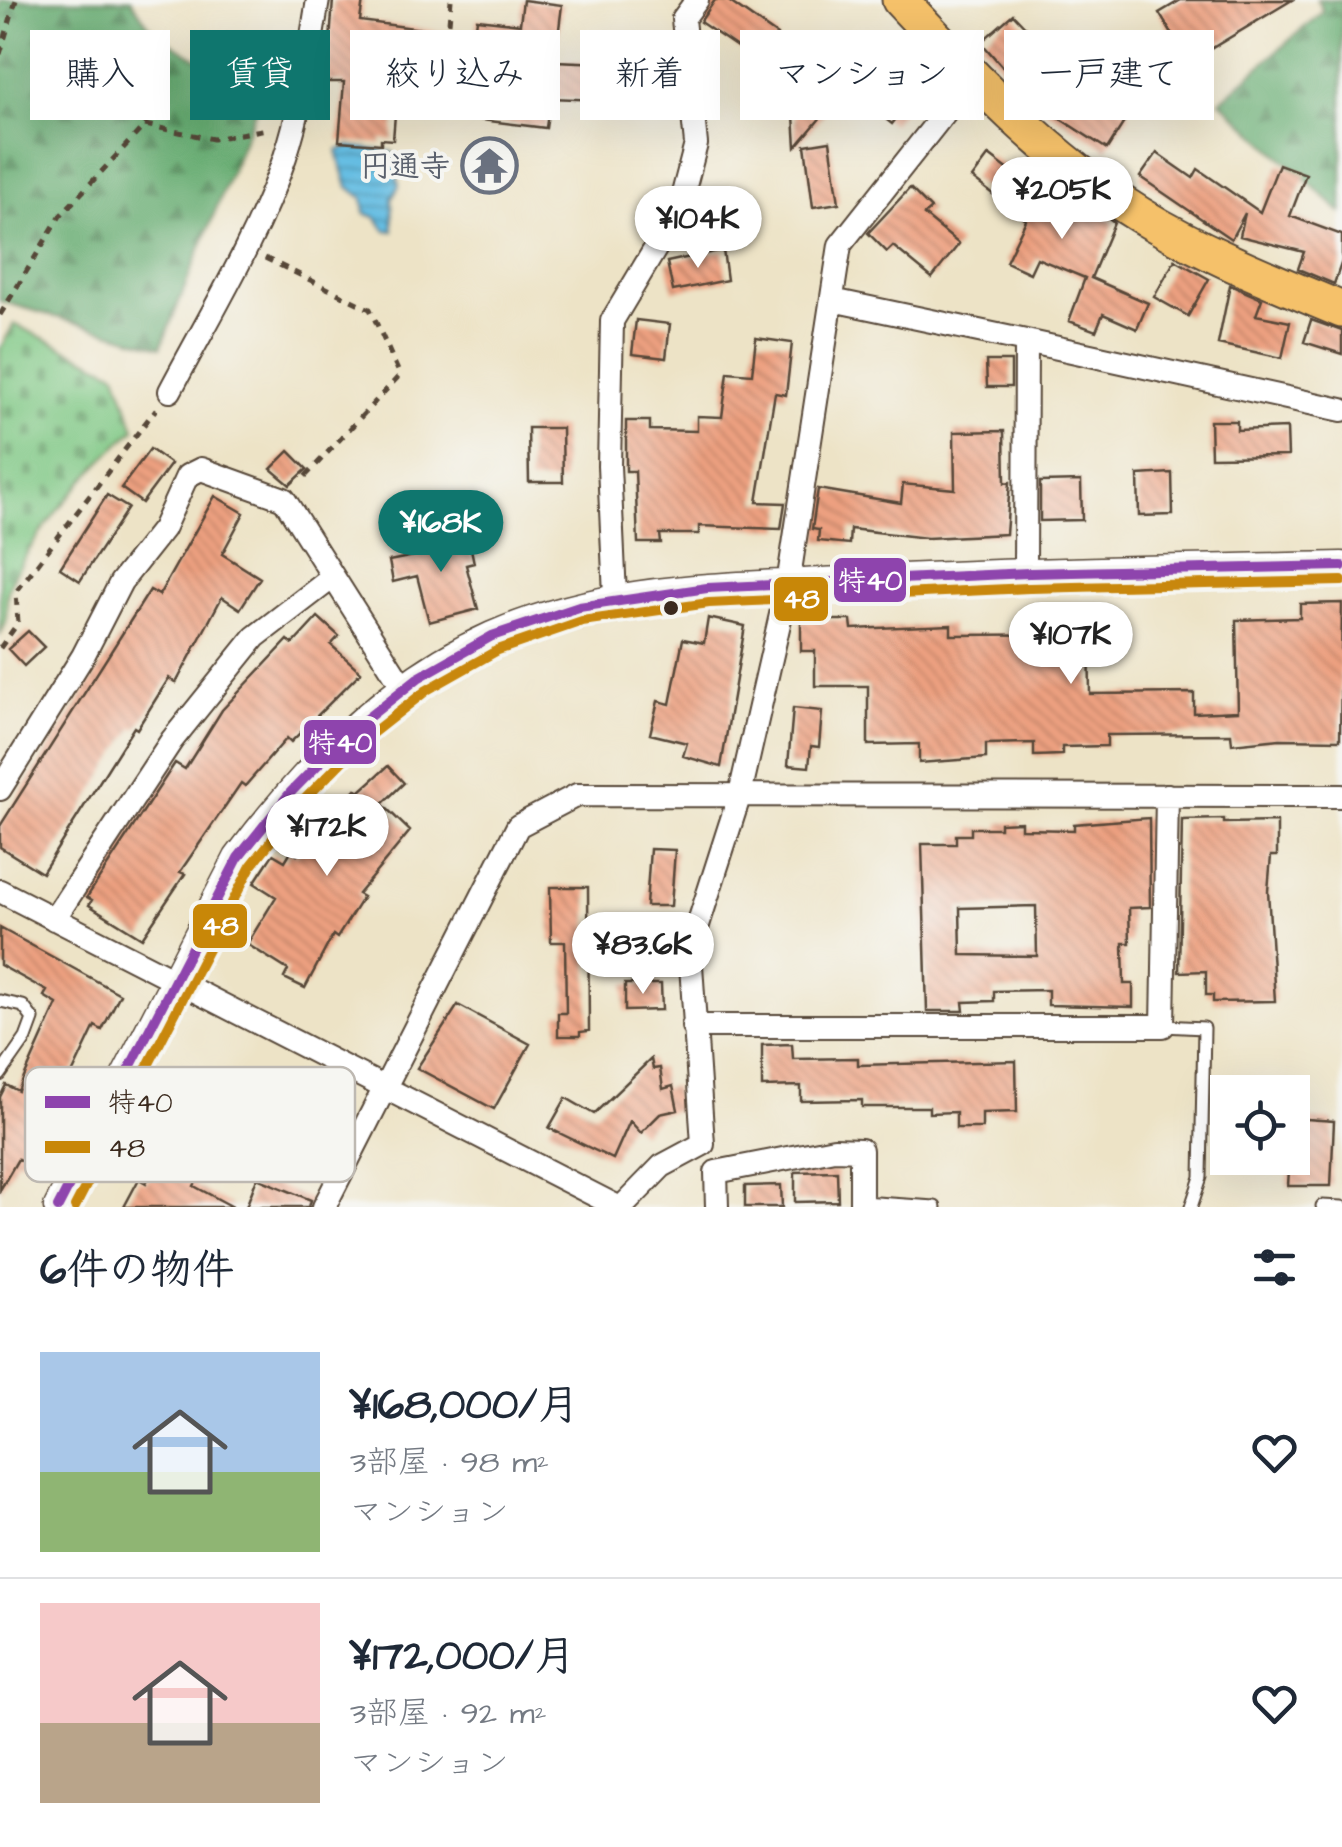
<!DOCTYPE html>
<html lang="ja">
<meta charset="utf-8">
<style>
body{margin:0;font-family:"Architects Daughter","Klee One",sans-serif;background:#f2f2f3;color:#1f2937;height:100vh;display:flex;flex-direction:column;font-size:38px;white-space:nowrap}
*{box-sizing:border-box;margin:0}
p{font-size:32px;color:#747a83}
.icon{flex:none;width:55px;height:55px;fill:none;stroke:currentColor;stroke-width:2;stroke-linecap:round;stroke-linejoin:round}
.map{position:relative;height:1207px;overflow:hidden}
.panel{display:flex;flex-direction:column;background:#fff;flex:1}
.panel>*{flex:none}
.hud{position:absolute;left:30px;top:30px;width:1282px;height:90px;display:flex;gap:20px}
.fabs{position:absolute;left:1210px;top:1075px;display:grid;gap:20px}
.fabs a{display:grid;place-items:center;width:100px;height:100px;border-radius:0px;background:#fff;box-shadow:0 10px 40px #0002;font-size:50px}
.price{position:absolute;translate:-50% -85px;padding:0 22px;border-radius:35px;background:#fff;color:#222;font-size:32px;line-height:65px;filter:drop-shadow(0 2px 5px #0008)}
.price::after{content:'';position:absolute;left:50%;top:60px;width:30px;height:22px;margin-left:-15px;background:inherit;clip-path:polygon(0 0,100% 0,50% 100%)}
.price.selected{background:#0f766e;color:#fff}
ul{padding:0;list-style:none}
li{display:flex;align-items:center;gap:30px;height:250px;padding:0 40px}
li+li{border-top:2px solid #e0e1e3}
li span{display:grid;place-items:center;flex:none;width:280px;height:200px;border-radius:0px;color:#555}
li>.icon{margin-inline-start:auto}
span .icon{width:120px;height:120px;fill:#fffc;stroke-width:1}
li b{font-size:42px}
h2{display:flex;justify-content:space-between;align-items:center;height:120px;padding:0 40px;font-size:42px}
.tag{padding:0 35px;border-radius:0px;background:#fff;box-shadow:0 10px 40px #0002;font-size:35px;line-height:90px}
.tag.selected{background:#0f766e;color:#fff}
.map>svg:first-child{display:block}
</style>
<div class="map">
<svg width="1342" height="1207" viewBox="0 0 1342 1207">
<defs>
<pattern id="forest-firs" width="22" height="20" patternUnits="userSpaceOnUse" patternTransform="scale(2.5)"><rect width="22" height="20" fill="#66ac71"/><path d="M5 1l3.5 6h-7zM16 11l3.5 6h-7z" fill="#558c5c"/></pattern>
<pattern id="cemetery-stones" width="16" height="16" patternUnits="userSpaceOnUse" patternTransform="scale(2.5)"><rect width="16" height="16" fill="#7ec783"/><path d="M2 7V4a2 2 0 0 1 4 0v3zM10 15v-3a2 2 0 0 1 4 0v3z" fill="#68a26b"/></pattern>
<pattern id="water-rules" width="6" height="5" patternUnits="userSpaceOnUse" patternTransform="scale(2.5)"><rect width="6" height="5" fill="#66bee3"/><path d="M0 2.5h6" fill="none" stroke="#559bb7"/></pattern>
<pattern id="building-back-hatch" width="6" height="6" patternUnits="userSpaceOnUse" patternTransform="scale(2.5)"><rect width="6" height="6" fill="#eda080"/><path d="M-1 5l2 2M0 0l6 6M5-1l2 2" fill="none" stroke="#c18368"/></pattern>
</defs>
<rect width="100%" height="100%" fill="#f6f6f2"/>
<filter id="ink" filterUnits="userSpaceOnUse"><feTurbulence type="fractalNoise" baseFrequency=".01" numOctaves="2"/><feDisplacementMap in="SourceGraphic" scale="20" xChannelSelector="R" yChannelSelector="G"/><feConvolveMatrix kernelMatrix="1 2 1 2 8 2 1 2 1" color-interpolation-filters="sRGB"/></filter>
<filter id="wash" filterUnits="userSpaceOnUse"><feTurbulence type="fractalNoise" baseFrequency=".0048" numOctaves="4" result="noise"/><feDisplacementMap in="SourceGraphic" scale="40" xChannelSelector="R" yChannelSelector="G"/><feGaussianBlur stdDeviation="2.25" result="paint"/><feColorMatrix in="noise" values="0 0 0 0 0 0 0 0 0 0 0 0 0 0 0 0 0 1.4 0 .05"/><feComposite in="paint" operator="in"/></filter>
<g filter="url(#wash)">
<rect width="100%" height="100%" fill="#ede3c6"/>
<path fill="url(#forest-firs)" stroke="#506b48" stroke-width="2.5" d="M0,0H131L154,33L261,97L161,347L0,301Z
M1317,0H1342V213L1220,101L1323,11Z"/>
<path fill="url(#cemetery-stones)" stroke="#5c7850" stroke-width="2.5" d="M14,324L116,373L135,429C91,469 37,528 11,582C2,599 12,615 0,634V349Z"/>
<path fill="url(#water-rules)" stroke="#507480" stroke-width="2.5" d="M349,146L393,152L399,186L392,198L393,231L385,230L377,218L365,213L363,198L348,187L337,151Z"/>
<g id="blocks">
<path fill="url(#building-back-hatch)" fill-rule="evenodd" d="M333,0H363L360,21L475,36L477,19L520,24L523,0L562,5L555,61L603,63L601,100L550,98L546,128L465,118L467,98L397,89L393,140L381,139V144L339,141L344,82H327Z
M715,0H727L777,35L778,77L757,78L756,60L700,22Z
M1181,0H1292L1189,62L1159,13Z
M1013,14L1073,77L1130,113L1107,149L1031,100L981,42Z
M825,45L858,73L796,147L792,84Z
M890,50L927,79L892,124L855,95Z
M830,141L839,203L813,207L805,145Z
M1157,153L1193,178L1198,169L1260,212L1279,164L1306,174L1290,216L1342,235V261L1334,284L1298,269L1304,252L1240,236L1245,213L1231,239L1140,177Z
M989,155L1043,196L1053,178L1114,223L1091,278L1148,303L1137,329L1103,314L1096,331L1069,321L1085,278L1037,258L1030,273L1006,262L1026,220L972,178Z
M910,188L931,209L924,215L959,244L932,278L893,246L887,252L868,233Z
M723,250L727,280L673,291L667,262Z
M1175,260L1209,279L1188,316L1154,297Z
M1230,285L1262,299L1256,315L1290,322L1282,358L1218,344Z
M636,320L670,324L666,358L632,354Z
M1311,320L1342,331V354L1304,342Z
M756,338L792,343L786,395L775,393L757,502L785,503L781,529L699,526V534H660L661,543H638L635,471H626V421H650V430L697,431V416L722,417L728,372L752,374Z
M986,361H1011V387H987Z
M1210,421H1237V430L1287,428L1288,456L1211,457Z
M528,428H562L563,482H529Z
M1004,431L1005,483L1010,482L1006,534L927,538L850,529L849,544L818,541L819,530L812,529L818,489L901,503L903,484L955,489L954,432Z
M150,449L171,464L142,503L121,488Z
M289,451L307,469L290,485L271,469Z
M1172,473L1173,515L1139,516L1138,475Z
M1081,481L1082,520L1040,521V482Z
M107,495L128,508L80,581L60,568Z
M215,496L244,513L222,554L260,578L240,609L222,597L176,683L169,678L137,729L134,727L42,873L0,847V826L150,590L159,595Z
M456,528L461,546L470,544L474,563L466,565L478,609L429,622L417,576L393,582L389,561L424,554L419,538Z
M1342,603L1340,740L1280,739L1232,744L1231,734L1107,735V746L1062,747V755L1034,756V743L986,744V758L919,763V744L868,745V686H815V651H801V620H851L852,629L951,625V635L1089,634L1090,694L1194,693V713L1238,711L1236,620L1300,618V604Z
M318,617L339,636L331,645L361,672L291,742L287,738L245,786L241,783L180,872L185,874L142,938L89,905L92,900L87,897L175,763L185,769L222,710L288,640L293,644Z
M708,618L745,626L721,767L683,756L687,743L650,734L658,701L670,704L683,639L704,643Z
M28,631L44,647L24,666L8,649Z
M793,708L822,711L819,747L811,746L809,767L788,765Z
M388,766L404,783L382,804L410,831L358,894L363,897L337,938L333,935L305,988L284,978L288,970L247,944L276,897L254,883L273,854L285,861L291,851L297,855L356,789L359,792Z
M1149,818L1150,907L1129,908L1130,943H1123L1124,984H1133V1007L1048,1005V990L994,991V1001L963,1002L964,1011H927L922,844H956V835H971V828H1000V823L1021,822V829L1074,830V824ZM1036,906L1037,956L961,955L960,908Z
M1224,819V823L1277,822V856H1271L1268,891L1275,1001L1213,1002V995H1206V971L1179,972L1182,820Z
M650,849L675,850L671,906H646Z
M550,887H588L589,1031L580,1032V1036H558V1013H566L565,942H551Z
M0,928L120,994L102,1030L95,1026L29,1165L18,1159L0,1190V1097L6,1085L18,1091L57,1004L44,996L47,991L0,965Z
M625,984H661L662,1010L625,1011Z
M458,1005L530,1044L494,1109L417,1068Z
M792,1044L793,1059L858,1058V1065L1016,1061L1017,1112L982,1113V1128H956V1112L929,1113V1107H862V1100L801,1101V1086L762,1087V1045Z
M651,1059L653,1069L660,1068L663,1089L673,1086L678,1110L660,1114L641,1133L630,1121L613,1159L549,1128L566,1098L594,1114Z
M158,1084L228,1121L194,1186L233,1207H124L139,1179L146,1183L169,1140L137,1123Z
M1292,1118L1334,1121L1331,1186H1288Z
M837,1171L838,1201L795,1202V1172Z
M257,1178L311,1200L309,1207H246Z
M781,1185L782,1207H745V1186Z"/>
</g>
</g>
<g filter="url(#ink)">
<use href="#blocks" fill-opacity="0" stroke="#564637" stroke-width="2.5"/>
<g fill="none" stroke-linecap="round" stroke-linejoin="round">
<defs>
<path id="service" d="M0,1001L23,1006L33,1019L26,1038L0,1075
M1163,1026L1204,1028L1201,1177L1191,1207
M862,1202L935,1207
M1322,1206L1342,1207"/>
<path id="minor" d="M832,300L1026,341L1025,571
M1026,341L1342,410
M170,391C210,315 257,239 285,157C302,106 309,53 318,0
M615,596L609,466L612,321L679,209L696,144L683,19L697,0
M0,789L83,656L121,582L163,529L187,476L201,469L284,499L403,687
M0,891L618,1207
M54,919L172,740L255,637L333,577
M693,1026H1163L1167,795
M324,1207L518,826L577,795L1342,796
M622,1207L662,1166L703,1144L690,950L740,794L788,584L840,245L973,77
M717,1207L716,1172L834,1149L861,1150V1207"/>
<path id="tertiary" d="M58,1207L238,858C304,769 389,682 492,636C609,585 718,588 841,581C1008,572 1175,569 1342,566"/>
<path id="primary" d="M900,0C973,78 1048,158 1140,215C1204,254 1273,281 1342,310"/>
</defs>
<use href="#service" stroke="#564637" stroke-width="15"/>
<use href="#minor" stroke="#564637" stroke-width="26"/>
<use href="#tertiary" stroke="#564637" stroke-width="31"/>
<use href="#primary" stroke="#564637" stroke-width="39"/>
<path stroke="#564637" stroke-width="5" stroke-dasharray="8 8" stroke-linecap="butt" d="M449,23L451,0
M0,54L16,0
M265,258L370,309L400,375L301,481
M0,315L60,216L145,125L213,139L267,129
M0,648L18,623L16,592L156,409"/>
<use href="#service" stroke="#fff" stroke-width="11"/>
<use href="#minor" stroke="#fff" stroke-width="22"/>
<use href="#tertiary" stroke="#fff" stroke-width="28"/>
<use href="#primary" stroke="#f5c16b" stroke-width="35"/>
<defs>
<path id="bus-1" d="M58,1207L238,858L291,792L351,731L418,678L492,636L579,607L707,588L1029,573L1342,566"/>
<path id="bus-2" d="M75,1207L251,866L302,802L361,742L427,690L498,650L582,621L709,603L1029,588L1342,581"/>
</defs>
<use href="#bus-1" stroke="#f6f6f2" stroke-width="18"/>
<use href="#bus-2" stroke="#f6f6f2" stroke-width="18"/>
<use href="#bus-1" stroke="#8e44ad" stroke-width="10"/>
<use href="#bus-2" stroke="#c88708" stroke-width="10"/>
</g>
</g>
<defs>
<symbol id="temple-ring" viewBox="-11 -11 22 22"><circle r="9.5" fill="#f6f6f2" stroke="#6b7280" stroke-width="1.5"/><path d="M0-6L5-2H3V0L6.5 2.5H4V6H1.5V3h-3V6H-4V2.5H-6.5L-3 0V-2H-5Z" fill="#6b7280"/></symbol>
</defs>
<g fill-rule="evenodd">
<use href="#temple-ring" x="458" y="134" width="63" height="63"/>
</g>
<circle fill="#3b2a1e" stroke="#f6f6f2" stroke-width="4" cx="671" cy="608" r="9"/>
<g text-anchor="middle" stroke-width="8" stroke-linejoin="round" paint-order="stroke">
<g font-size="30" font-weight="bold" fill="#5b616d" stroke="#f6f6f2" text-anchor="end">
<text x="450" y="176">円通寺</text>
</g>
</g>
<rect x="25" y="1067" width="330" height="115" rx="15" fill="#f6f6f2" stroke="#beb9b2" stroke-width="2.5"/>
<rect x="45" y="1096" width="45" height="12" fill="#8e44ad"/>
<rect x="45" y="1141" width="45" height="12" fill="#c88708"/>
<g font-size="28" fill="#3b2a1e">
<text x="108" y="1112">特40</text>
<text x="108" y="1157">48</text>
</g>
<g stroke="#f6f6f2" stroke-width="4">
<rect x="832" y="556" width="76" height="48" rx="10" fill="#8e44ad"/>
<rect x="772" y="575" width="58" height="48" rx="10" fill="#c88708"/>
<rect x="302" y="718" width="76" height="48" rx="10" fill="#8e44ad"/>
<rect x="191" y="902" width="58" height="48" rx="10" fill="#c88708"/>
</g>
<g font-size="28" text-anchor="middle" font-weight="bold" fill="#fff">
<text x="870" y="590">特40</text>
<text x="801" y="608">48</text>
<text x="340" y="752">特40</text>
<text x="220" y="935">48</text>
</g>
</svg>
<div class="fabs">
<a><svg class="icon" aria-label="locate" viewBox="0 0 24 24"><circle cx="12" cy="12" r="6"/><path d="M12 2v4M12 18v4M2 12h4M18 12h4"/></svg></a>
</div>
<b class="price" style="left:1062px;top:242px">¥205K</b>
<b class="price" style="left:698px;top:271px">¥104K</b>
<b class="price selected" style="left:441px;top:575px">¥168K</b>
<b class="price" style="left:1071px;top:687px">¥107K</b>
<b class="price" style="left:327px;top:879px">¥172K</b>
<b class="price" style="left:643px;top:997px">¥83.6K</b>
<div class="hud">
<a class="tag">購入</a>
<a class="tag selected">賃貸</a>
<a class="tag">絞り込み</a>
<a class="tag">新着</a>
<a class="tag">マンション</a>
<a class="tag">一戸建て</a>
</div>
</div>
<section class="panel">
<h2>6件の物件<svg class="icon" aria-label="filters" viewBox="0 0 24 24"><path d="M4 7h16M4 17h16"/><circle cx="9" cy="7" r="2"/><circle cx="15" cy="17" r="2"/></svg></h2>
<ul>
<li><span style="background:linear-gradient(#a9c7e8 60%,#8fb573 0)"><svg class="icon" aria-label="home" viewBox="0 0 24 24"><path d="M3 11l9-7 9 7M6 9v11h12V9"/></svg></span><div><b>¥168,000/月</b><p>3部屋 · 98 m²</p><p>マンション</p></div><svg class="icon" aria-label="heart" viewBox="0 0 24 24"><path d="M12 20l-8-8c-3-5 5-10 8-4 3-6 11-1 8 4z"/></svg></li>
<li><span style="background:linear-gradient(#f6c9c9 60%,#b9a48a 0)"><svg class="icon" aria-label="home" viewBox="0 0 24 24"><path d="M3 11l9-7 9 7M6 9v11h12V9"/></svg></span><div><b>¥172,000/月</b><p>3部屋 · 92 m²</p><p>マンション</p></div><svg class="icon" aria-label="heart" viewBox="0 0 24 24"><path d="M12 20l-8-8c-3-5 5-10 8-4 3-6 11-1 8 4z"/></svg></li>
</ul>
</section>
